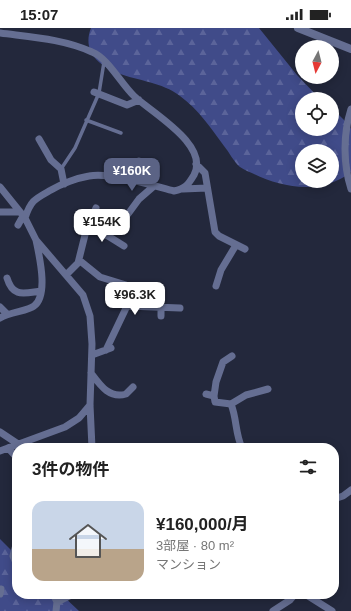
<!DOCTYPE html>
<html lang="ja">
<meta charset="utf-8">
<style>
body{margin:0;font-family:Helvetica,"Noto Sans JP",sans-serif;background:#f2f2f2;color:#222;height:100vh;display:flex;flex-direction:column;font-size:15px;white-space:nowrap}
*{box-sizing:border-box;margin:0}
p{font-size:13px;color:#767676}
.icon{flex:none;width:22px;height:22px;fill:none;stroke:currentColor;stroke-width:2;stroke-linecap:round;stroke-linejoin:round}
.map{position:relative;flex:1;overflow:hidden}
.details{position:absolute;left:12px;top:415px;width:327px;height:156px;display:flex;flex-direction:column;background:#fff;border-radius:16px;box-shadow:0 2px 10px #0003}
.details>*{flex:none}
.needle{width:26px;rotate:187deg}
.buttons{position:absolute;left:295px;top:12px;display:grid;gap:8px}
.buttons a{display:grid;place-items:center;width:44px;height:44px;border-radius:50%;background:#fff;box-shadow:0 2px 10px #0003;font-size:20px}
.price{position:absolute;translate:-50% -34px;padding:0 9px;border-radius:8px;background:#fff;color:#222;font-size:13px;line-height:26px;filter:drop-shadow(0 1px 2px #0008)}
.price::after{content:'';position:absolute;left:50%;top:24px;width:12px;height:9px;margin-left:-6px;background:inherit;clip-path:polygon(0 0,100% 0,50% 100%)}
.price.selected{background:#5b6385;color:#fff}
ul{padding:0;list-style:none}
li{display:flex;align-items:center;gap:12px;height:100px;padding:0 20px}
li span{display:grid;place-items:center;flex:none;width:112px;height:80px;border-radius:12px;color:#555}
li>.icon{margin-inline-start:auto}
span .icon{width:48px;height:48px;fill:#fffc;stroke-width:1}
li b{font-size:17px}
h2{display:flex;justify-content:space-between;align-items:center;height:48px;padding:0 20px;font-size:17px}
.status{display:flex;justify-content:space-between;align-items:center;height:28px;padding:0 20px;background:#fff;direction:ltr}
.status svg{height:11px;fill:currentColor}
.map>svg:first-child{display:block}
</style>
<div class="status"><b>15:07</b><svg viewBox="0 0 49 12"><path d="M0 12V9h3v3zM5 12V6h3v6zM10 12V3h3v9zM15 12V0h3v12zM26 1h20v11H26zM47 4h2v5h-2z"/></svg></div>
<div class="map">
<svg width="351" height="583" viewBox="0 0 351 583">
<defs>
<pattern id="forest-firs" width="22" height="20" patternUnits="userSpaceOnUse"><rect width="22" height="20" fill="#404b89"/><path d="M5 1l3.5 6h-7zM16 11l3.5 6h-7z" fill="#5b649a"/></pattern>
</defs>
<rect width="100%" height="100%" fill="#23283c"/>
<path fill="url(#forest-firs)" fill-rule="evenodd" d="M91,0H259L297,47L320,71H302V101H332V80L348,96L351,101V144C324,166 284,161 254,146C250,144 244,142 240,139C234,134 229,124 224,118C211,100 198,81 180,68C162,54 138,53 118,45C98,37 82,23 91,0ZM302,123H332V153H302Z
M0,511L17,528V566H61L79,583H0Z"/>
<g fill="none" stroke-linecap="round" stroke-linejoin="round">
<path stroke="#656e92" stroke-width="3.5" d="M86,92L121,105
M61,141L75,120L99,65L104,34"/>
<path stroke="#656e92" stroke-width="7" d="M0,5C30,9 64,11 92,24C108,30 121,56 134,68C152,85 210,117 194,147C188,157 185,161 174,163C151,157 110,144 89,148C77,150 61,156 51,162C35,171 31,172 25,190L36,212L83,267L90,288L92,316L90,377L92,420
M94,64L127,77L139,72
M351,81C343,106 343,136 351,161
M39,111L51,132L61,141L64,156
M196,136L205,145L215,204L219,208L245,221
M131,153L139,133
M0,159L25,190
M183,161L207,160
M0,184H20
M128,186L139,171L154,158
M18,197L23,188
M88,198L108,208L124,218
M79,232L100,249L126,257
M66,247L78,235L86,203L96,180
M7,250C13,270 24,265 41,263
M216,258L221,242L236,217
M0,279L7,286
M161,288V279
M0,290C10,284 28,283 34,278C49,267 39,227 36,212
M106,322L127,278L180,280
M92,327L111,320
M232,328L223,334L216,354L214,368L215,374L231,376C237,391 235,405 242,420
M91,345C100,357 109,371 126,366L133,359
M206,366L214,368
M231,376L246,367L268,361
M0,404L18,416
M8,420L17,430
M0,423L65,399L79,390L90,377
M334,471L343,468L351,462
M17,513L13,528L17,537
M0,566L1,561
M53,566L57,574L56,583
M305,566L332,583
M57,574L73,566
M273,583L290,572L295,566"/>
<path stroke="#656e92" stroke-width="8" d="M298,0L351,21"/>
</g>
</svg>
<div class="buttons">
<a><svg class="needle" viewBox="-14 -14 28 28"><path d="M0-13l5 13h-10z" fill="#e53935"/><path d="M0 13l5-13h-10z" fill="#767676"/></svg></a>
<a><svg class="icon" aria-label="locate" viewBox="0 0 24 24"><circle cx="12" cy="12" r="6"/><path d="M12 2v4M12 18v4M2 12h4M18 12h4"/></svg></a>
<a><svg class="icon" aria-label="layers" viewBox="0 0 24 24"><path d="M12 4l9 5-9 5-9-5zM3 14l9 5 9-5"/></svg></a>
</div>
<b class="price selected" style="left:132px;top:164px">¥160K</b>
<b class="price" style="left:102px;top:215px">¥154K</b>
<b class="price" style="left:135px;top:288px">¥96.3K</b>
<section class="details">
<h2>3件の物件<svg class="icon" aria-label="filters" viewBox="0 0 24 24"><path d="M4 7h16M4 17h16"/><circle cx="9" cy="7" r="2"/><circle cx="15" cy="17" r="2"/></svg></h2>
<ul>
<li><span style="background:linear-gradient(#c9d6e8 60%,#b9a48a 0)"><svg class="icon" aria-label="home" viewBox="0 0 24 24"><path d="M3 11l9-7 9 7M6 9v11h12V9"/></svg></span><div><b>¥160,000/月</b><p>3部屋 · 80 m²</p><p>マンション</p></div></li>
</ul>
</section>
</div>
